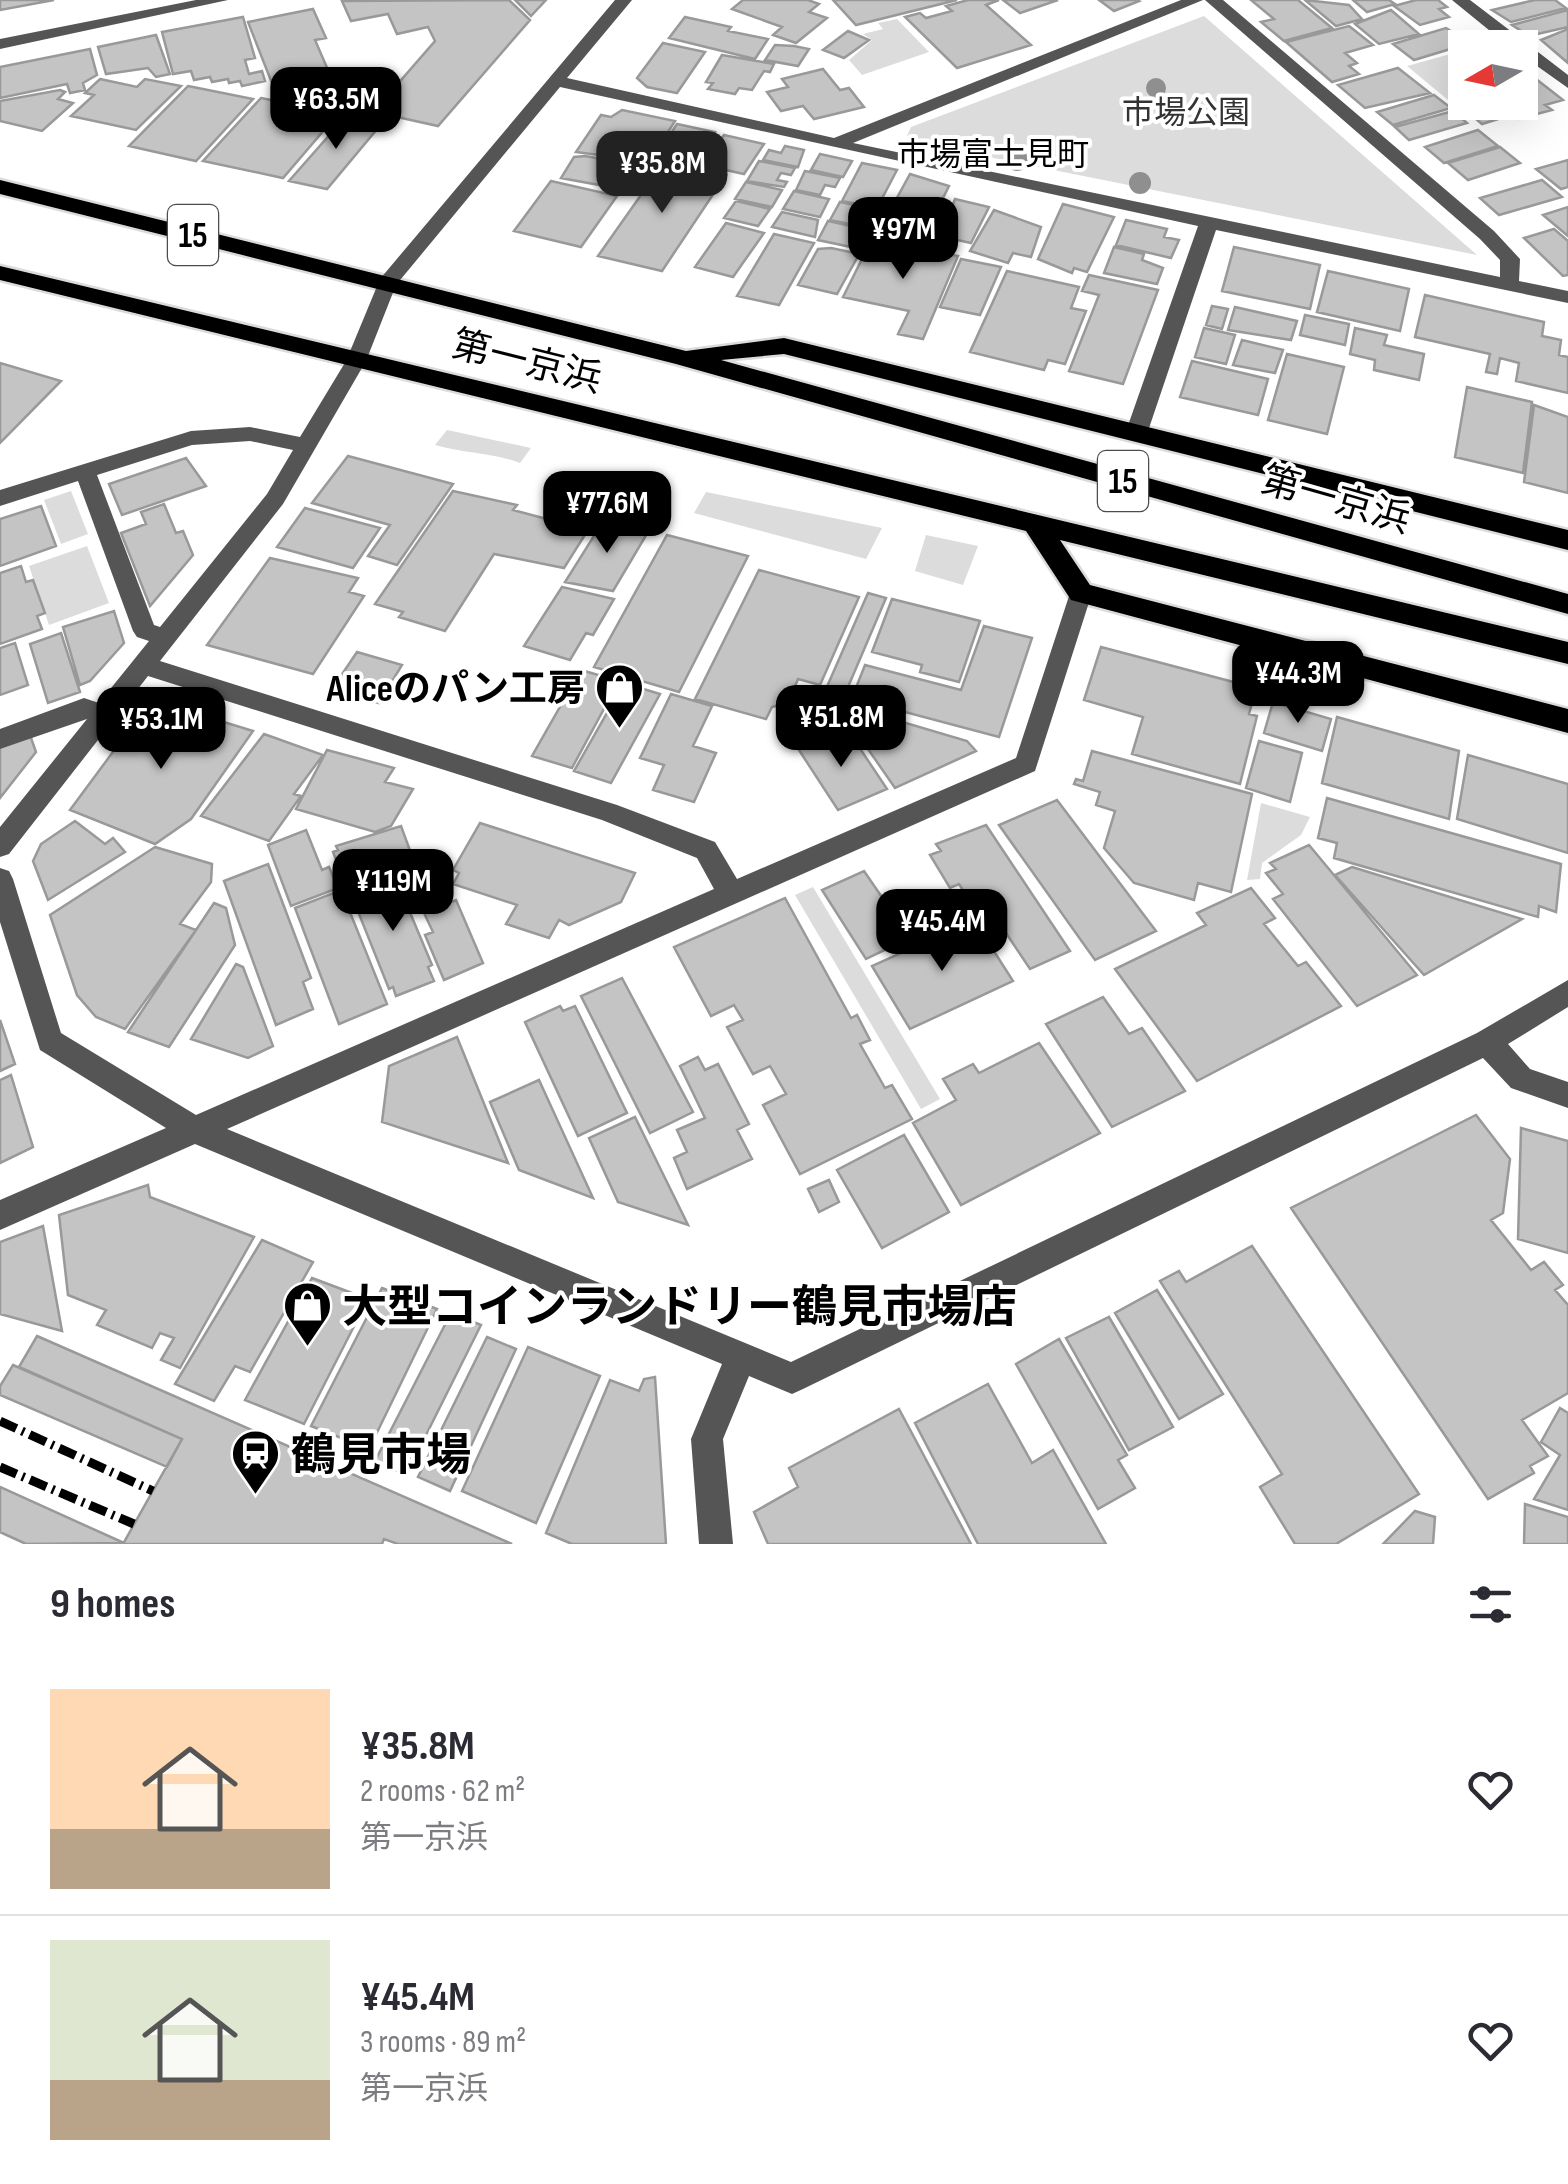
<!DOCTYPE html>
<meta charset="utf-8">
<style>
body{margin:0;font-family:"Sofia Sans Condensed","Noto Sans JP",sans-serif;background:#f2f2f3;color:#2b2b33;height:100vh;display:flex;flex-direction:column;font-size:38px;white-space:nowrap}
*{box-sizing:border-box;margin:0}
p{font-size:32px;color:#7c7c81}
.icon{flex:none;width:55px;height:55px;fill:none;stroke:currentColor;stroke-width:2;stroke-linecap:round;stroke-linejoin:round}
.map{position:relative;height:1544px;overflow:hidden}
.sheet{display:flex;flex-direction:column;background:#fff;flex:1}
.sheet>*{flex:none}
.needle{width:65px;rotate:261deg}
.controls{position:absolute;left:1448px;top:30px;display:grid;gap:20px}
.controls a{display:grid;place-items:center;width:90px;height:90px;border-radius:0px;background:#fff;box-shadow:0 10px 40px #0002;font-size:50px}
.price{position:absolute;translate:-50% -85px;padding:0 22px;border-radius:20px;background:#000;color:#fff;font-size:32px;line-height:65px;filter:drop-shadow(0 2px 5px #0008)}
.price::after{content:'';position:absolute;left:50%;top:60px;width:30px;height:22px;margin-left:-15px;background:inherit;clip-path:polygon(0 0,100% 0,50% 100%)}
.price.on{background:#222;color:#fff}
ul{padding:0;list-style:none}
li{display:flex;align-items:center;gap:30px;height:250px;padding:0 50px}
li+li{border-top:2px solid #e1e1e2}
li span{display:grid;place-items:center;flex:none;width:280px;height:200px;border-radius:0px;color:#555}
li>.icon{margin-inline-start:auto}
span .icon{width:120px;height:120px;fill:#fffc;stroke-width:1}
li b{font-size:42px}
h2{display:flex;justify-content:space-between;align-items:center;height:120px;padding:0 50px;font-size:42px}
.map>svg:first-child{display:block}
</style>
<div class="map">
<svg width="1568" height="1544" viewBox="0 0 1568 1544">
<rect width="100%" height="100%" fill="#fff"/>
<path fill="#dcdcdc" d="M1204,16L1477,255L914,142L907,136L911,127Z
M897,19L929,52L862,75L849,60L872,40L863,34L883,29L878,23Z
M1465,50V95L1448,100L1407,66Z
M447,430L531,448L520,463C491,452 466,454 435,445Z
M71,491L88,534L61,544L44,500Z
M706,492L882,528L866,559L694,513Z
M926,535L978,546L963,585L915,571Z
M87,546L109,603L49,625L29,566Z
M1261,803L1310,817L1301,835L1262,863L1260,879L1247,880Z
M813,887L940,1099L921,1109L795,895Z"/>
<path fill="#c4c4c4" stroke="#999" stroke-width="2.5" d="M0,0H54L0,10Z
M509,0L530,20L438,126L379,113L395,95L389,94L435,41L428,27L397,34L388,14L351,21L342,1Z
M515,0H546L531,16Z
M743,0H808L819,4L809,12L827,18L796,43L773,35L782,27L732,9Z
M833,0H957L856,25Z
M968,0H999L986,5L1031,45L957,68L905,17L920,13L926,18L952,11L946,6Z
M1003,0H1058L1020,13Z
M1099,0H1137L1139,1L1114,11Z
M1251,0H1298L1332,28L1284,41L1261,22L1274,19Z
M1305,0L1349,5L1362,19L1336,26Z
M1353,0H1389L1395,4L1367,12Z
M1416,0H1438L1447,7L1439,9L1449,17L1420,25L1394,6Z
M1535,0H1555L1566,8L1511,22L1492,10Z
M313,9L326,38L315,40L338,93L305,100L301,91L277,96L248,22Z
M1391,10L1419,34L1379,44L1355,24Z
M1568,10V27L1529,36L1512,25Z
M243,17L255,58L245,60L249,74L262,71L265,81L242,86L240,81L229,83L228,79L212,82L210,77L194,80L191,71L173,74L162,32Z
M685,17L731,27L728,31L768,39L755,59L669,38Z
M1349,26L1373,45L1345,53L1357,63L1349,66L1359,74L1332,82L1286,42Z
M1446,28L1470,43L1414,60L1393,44Z
M1568,29V63L1541,40Z
M848,31L869,40L844,58L823,50Z
M156,35L170,74L156,77L148,68L106,74L98,47Z
M663,43L705,52L677,93L647,87L637,78Z
M775,45L794,46L809,49L798,66L765,60Z
M90,49L97,75L83,83L85,90L70,93L67,84L0,98V67Z
M722,55L774,64L770,72L764,71L752,90L739,88L735,94L708,89L713,83L706,82Z
M1398,68L1430,93L1365,108L1338,85Z
M823,69L840,90L849,88L864,107L814,119L803,106L781,111L767,92L788,87L782,79Z
M100,79L137,87L145,79L181,86L136,130L71,116L94,95L85,93Z
M1536,79L1563,100L1545,105L1552,110L1518,119L1497,102H1520V83Z
M188,86L253,99L196,161L129,146Z
M60,90L65,92L58,99L73,103L42,131L0,121V101Z
M1434,95L1451,108L1393,125L1377,112Z
M261,98L331,112L324,120L331,122L283,178L203,161Z
M1465,98V102H1491L1508,116L1482,124L1455,101Z
M622,110L675,121L657,149L631,144L622,158L576,152L601,115L611,117Z
M1453,111L1467,123L1409,140L1395,127Z
M347,115L383,122L327,189L289,181Z
M677,124L715,132L697,159L659,151Z
M1478,130L1498,146L1444,163L1425,147Z
M724,135L764,144L744,174L703,165Z
M785,146L804,150L798,167L763,160L769,150L781,153Z
M1500,147L1520,163L1468,180L1448,163Z
M820,154L852,161L843,177L811,170Z
M585,156L631,164L616,188L561,178L574,157Z
M1568,160V187L1561,189L1536,169Z
M665,161L726,175L662,271L598,256Z
M759,161L795,168L791,175L781,173L777,180L787,182L784,187L747,181Z
M862,163L897,170L877,208L842,201Z
M805,171L840,178L835,187L825,185L820,195L796,190Z
M910,174L949,186L934,216L892,207Z
M1542,180L1562,197L1499,215L1480,198Z
M551,181L617,196L581,247L514,231Z
M746,182L782,190L772,207L735,199Z
M794,191L829,199L820,217L783,209Z
M955,199L989,207L971,243L930,234L935,225L944,227Z
M736,201L770,209L758,226L724,218Z
M840,202L873,209L864,227L830,220Z
M1063,204L1114,217L1087,272L1074,268L1072,273L1038,259Z
M1568,207V236L1543,215Z
M892,208L931,217L918,243L879,234Z
M994,210L1041,227L1031,257L1013,253L1008,263L970,251Z
M782,212L818,220L815,237L772,227Z
M1126,220L1167,229L1164,237L1179,240L1171,258L1116,245Z
M828,221L860,228L851,247L818,240Z
M726,223L764,233L733,277L695,267Z
M1554,229L1568,241V275L1563,276L1524,238Z
M774,234L814,243L779,305L737,296Z
M871,241L958,256L923,339L898,334L909,311L843,297Z
M1114,247L1144,254L1142,260L1163,268L1157,284L1104,273Z
M1234,247L1320,265L1310,309L1222,291Z
M831,248L855,253L857,258L837,294L798,285L818,249Z
M961,259L1001,267L980,315L940,307Z
M1007,271L1079,287L1071,308L1086,311L1065,364L1048,360L1044,370L970,352Z
M1328,271L1409,289L1400,331L1317,312Z
M1089,275L1158,290L1123,384L1069,371L1099,295L1082,291Z
M1425,295L1544,322L1542,336L1561,340L1559,355L1568,357V393L1516,381L1519,363L1500,358L1497,374L1486,372L1490,354L1415,337Z
M1212,306L1228,309L1222,329L1206,325Z
M1235,307L1297,321L1291,340L1228,330Z
M1305,315L1349,324L1345,345L1300,335Z
M1204,328L1235,335L1226,364L1195,357Z
M1355,328L1387,335L1384,345L1424,354L1419,380L1374,370L1375,360L1350,354Z
M1242,340L1283,350L1275,373L1233,365Z
M1287,354L1344,367L1327,434L1268,420Z
M1192,361L1268,379L1258,415L1180,397Z
M0,363L61,381L0,443Z
M1467,387L1532,402L1523,473L1455,457Z
M1534,405L1568,417V493L1524,482Z
M348,456L453,484L397,565L368,556L390,525L312,503Z
M186,458L206,486L122,515L109,484Z
M453,491L517,505L513,510L588,530L564,568L494,554L445,631L399,617L403,612L375,604Z
M164,504L176,533L183,531L193,555L150,606L121,533L146,524L141,512Z
M41,506L56,546L0,566V519Z
M305,508L380,528L353,568L277,547Z
M604,520L648,532L613,591L565,582Z
M667,535L748,556L679,692L594,667Z
M270,558L358,578L349,592L364,596L313,674L207,645Z
M21,566L26,582L33,580L45,613L37,616L42,629L0,644V573Z
M759,570L859,597L820,685L798,679L788,703L772,707L766,719L695,699Z
M562,587L614,599L593,635L586,633L570,660L524,646Z
M868,593L886,598L845,694L826,689Z
M892,599L980,621L959,682L920,672L922,665L872,652Z
M114,611L124,643L90,681L80,685L63,627Z
M984,626L1032,638L999,737L852,698L865,665L961,690Z
M61,633L80,692L48,703L30,644Z
M15,643L28,685L0,695V648Z
M1101,647L1256,688L1249,714L1257,716L1240,784L1132,754L1143,717L1084,700Z
M357,652L402,665L379,703L332,689Z
M581,670L619,681L572,768L532,756Z
M624,683L660,694L611,783L574,771Z
M801,692L967,741L976,751L895,788L859,736L839,730L834,741L785,726Z
M671,694L712,706L693,746L716,753L694,802L653,790L664,765L640,758Z
M1273,702L1331,719L1322,751L1264,733Z
M162,703L253,731L191,819L155,844L70,810L141,714Z
M1337,717L1459,751L1449,819L1322,783Z
M264,734L323,755L294,794L301,796L269,841L201,816Z
M804,734L839,745L842,740L857,744L887,789L838,810L797,747Z
M30,735L36,752L0,798V747Z
M1259,741L1302,753L1290,802L1246,788Z
M327,750L394,768L385,782L413,789L391,826L375,832L296,809Z
M1092,751L1252,794L1231,892L1198,883L1194,900L1134,883L1104,848L1115,811L1096,805L1100,792L1074,784L1076,779L1083,781Z
M1468,755L1568,784V853L1457,819Z
M1327,798L1561,864L1556,912L1539,906L1538,917L1334,858L1337,843L1318,838Z
M1057,800L1156,931L1095,960L999,825Z
M75,821L105,844L113,838L125,852L48,900L33,861L41,844Z
M480,823L635,873L621,902L569,925L559,920L549,938L506,924L517,905L453,884L459,873L453,870Z
M986,825L1070,951L1030,969L996,918L984,923L959,884L950,888L930,855L941,851L936,844Z
M401,826L412,856L344,881L333,852L338,850L336,846Z
M306,830L322,870L329,867L338,888L291,906L268,845Z
M1309,845L1417,975L1357,1006L1273,899L1283,894L1266,873L1276,869L1270,863Z
M155,847L212,864L211,882L180,924L196,930L125,1029L96,1017L77,995L50,915Z
M268,864L311,978L303,982L313,1009L276,1025L224,881Z
M1352,867L1522,919L1424,975L1335,875Z
M864,871L910,938L866,959L822,890Z
M393,872L432,965L428,967L434,981L396,996L393,987L389,989L349,889Z
M1251,888L1275,918L1264,924L1298,966L1306,962L1341,1006L1197,1081L1115,969L1206,925L1197,913Z
M341,890L387,1004L339,1024L295,908Z
M785,898L851,1018L857,1015L870,1040L860,1044L885,1088L892,1085L912,1119L800,1174L763,1105L786,1094L770,1066L753,1074L727,1027L743,1020L734,1005L711,1016L674,947Z
M456,900L483,963L444,980L425,935L433,932L424,913Z
M214,903L226,908L235,945L169,1047L128,1032Z
M974,920L1013,981L910,1029L872,966Z
M236,964L243,967L273,1046L248,1058L191,1039Z
M622,978L693,1112L650,1133L581,996Z
M1103,997L1129,1034L1142,1028L1185,1091L1112,1127L1046,1024Z
M560,1006L563,1011L575,1006L627,1113L578,1136L525,1022Z
M0,1020L15,1064L0,1071Z
M457,1037L508,1163L382,1122L389,1066Z
M1039,1043L1100,1133L961,1205L913,1123L956,1100L943,1079L973,1064L979,1073Z
M698,1057L705,1070L718,1064L749,1124L737,1130L752,1159L687,1189L674,1158L687,1152L677,1130L705,1118L680,1066Z
M11,1075L33,1147L0,1163V1080Z
M539,1080L593,1198L519,1170L490,1102Z
M1476,1115L1510,1159L1503,1213L1491,1220L1531,1270L1544,1262L1563,1285L1555,1290L1568,1305V1393L1522,1420L1548,1456L1530,1466L1534,1473L1488,1499L1291,1208Z
M635,1117L688,1225L618,1202L589,1138Z
M1521,1128L1568,1141V1253L1518,1239Z
M904,1135L949,1212L882,1248L837,1170Z
M829,1180L839,1202L819,1212L808,1189Z
M148,1185L150,1197L254,1237L180,1368L161,1360L174,1338L160,1333L152,1348L97,1325L106,1310L68,1295L59,1215Z
M43,1226L62,1331L0,1314V1242Z
M262,1240L313,1262L250,1372L235,1366L214,1401L175,1384Z
M1252,1246L1419,1494L1336,1544H1295L1260,1487L1282,1474L1160,1281L1179,1271L1186,1282Z
M312,1278L368,1299L304,1424L245,1400Z
M382,1288L437,1309L369,1449L311,1426Z
M1157,1290L1223,1394L1179,1419L1115,1313Z
M451,1313L481,1325L406,1475L375,1461Z
M1109,1317L1173,1427L1129,1450L1066,1338Z
M37,1336L512,1544H398L384,1539L382,1544H123L182,1439L19,1367Z
M487,1337L516,1349L450,1491L418,1477Z
M1059,1339L1127,1455L1118,1460L1135,1488L1098,1509L1016,1364Z
M528,1347L600,1376L536,1523L462,1491Z
M13,1365L182,1439L167,1467L0,1395V1386Z
M655,1377L666,1544H572L546,1533L610,1380L639,1391L644,1379Z
M988,1384L1032,1463L1053,1450L1106,1544H978L915,1423Z
M1560,1408L1568,1413V1510L1534,1499L1560,1455L1541,1442Z
M899,1409L971,1544H768L754,1512L798,1487L789,1468Z
M0,1487L124,1543L26,1544L0,1532Z
M1525,1504L1568,1517V1544H1524Z
M1415,1511L1435,1517L1433,1544H1383Z"/>
<g fill="none" stroke-linecap="round" stroke-linejoin="round">
<defs>
<path id="highway" d="M0,180L686,351L784,338L1568,530V550L784,354L721,360L1568,594V614L676,364L0,194Z
M0,266L1568,642V664L1060,540L1090,585L1568,709V733L1071,600L1026,531L0,280Z"/>
</defs>
<use href="#highway" stroke="#dbdbdb" stroke-width="5"/>
<path fill="#555" fill-rule="evenodd" d="M196,0H228L0,49V39Z
M615,0H632L567,78L834,138L1181,0H1203L853,143L1500,277V260L1480,239L1205,0H1223L1494,231L1520,259L1519,281L1568,291V303L1216,230L1147,434L1136,441L1125,434L1198,226L560,87L396,285L366,361L283,504L160,661L617,805L715,842L737,879L1016,758L1070,593L1081,584L1092,593L1035,771L227,1129L791,1362L1477,1033L1568,980V1007L1508,1044L1530,1069L1568,1082V1108L1511,1088L1483,1058L803,1389L792,1394L749,1376L723,1439L733,1544H699L691,1439L722,1364L195,1144L0,1230V1200L166,1128L40,1050L0,922V868L9,871L13,879L61,1033L196,1115L714,889L697,858L602,820L148,676L9,854L0,857V827L87,719L0,749V729L84,698L99,703L149,641L137,637L133,631L78,481L0,506V490L191,431L250,427L300,437L346,361L380,279ZM250,441L293,450L267,494L160,627L154,625L97,475L192,445Z
M1452,0H1470L1568,75V88L1520,54V48H1511Z"/>
<use href="#highway" fill="#000" fill-rule="evenodd"/>
<path stroke="#000" stroke-width="9" stroke-dasharray="18 6 2.5 6" stroke-linecap="butt" d="M0,1421L153,1491
M0,1467L134,1524"/>
</g>
<g fill="#8f8f8f">
<circle cx="1156" cy="88" r="10"/>
<circle cx="1017" cy="160" r="11"/>
<circle cx="1140" cy="183" r="11"/>
</g>
<defs>
<symbol id="shop-pin" viewBox="-11 -11 22 30"><path d="M0 17L-7.5 6A9.5 9.5 0 1 1 7.5 6Z" fill="#000" stroke="#fff"/><path d="M-5-2.5h2.3a2.7 3.5 0 0 1 5.4 0H5L5.5 6h-11ZM-1.5-2.5h3a1.5 2.3 0 0 0-3 0Z" fill="#fff"/></symbol>
<symbol id="station-pin" viewBox="-11 -11 22 30"><path d="M0 17L-7.5 6A9.5 9.5 0 1 1 7.5 6Z" fill="#000" stroke="#fff"/><path d="M-3-6H3Q5-6 5-4V2Q5 4 3 4L4.5 6H3L1.5 4h-3L-3 6H-4.5L-3 4Q-5 4-5 2V-4Q-5-6-3-6ZM-3.5-4v3h7v-3ZM-3.5 1v1.5H-2V1ZM2 1v1.5H3.5V1Z" fill="#fff"/></symbol>
</defs>
<g fill-rule="evenodd">
<use href="#shop-pin" x="592" y="660" width="55" height="75"/>
<use href="#shop-pin" x="280" y="1278" width="55" height="75"/>
<use href="#station-pin" x="228" y="1426" width="55" height="75"/>
</g>
<g text-anchor="middle" stroke-width="8" stroke-linejoin="round" paint-order="stroke">
<g font-size="32" fill="#333" stroke="#fff">
<text x="1186" y="123">市場公園</text>
</g>
<g font-size="32" fill="#000" stroke="#fff">
<text x="993" y="165">市場富士見町</text>
</g>
<g fill="#fff" stroke="#4c4c4c" stroke-width="2.5">
<rect x="168" y="205" width="50" height="60" rx="8"/>
<rect x="1098" y="451" width="50" height="60" rx="8"/>
</g>
<g font-size="35" font-weight="bold" fill="#000">
<text x="193" y="247">15</text>
<text x="1123" y="493">15</text>
</g>
<g font-size="38" fill="#000" stroke="#fff">
<text transform="translate(527 361) rotate(14)" y="13">第一京浜</text>
<text transform="translate(1336 499) rotate(16)" y="13">第一京浜</text>
</g>
<g font-size="38" font-weight="bold" fill="#000" stroke="#fff" text-anchor="end">
<text x="585" y="701">Aliceのパン工房</text>
</g>
<g font-size="45" font-weight="bold" fill="#000" stroke="#fff" text-anchor="start">
<text x="342" y="1322">大型コインランドリー鶴見市場店</text>
<text x="291" y="1470">鶴見市場</text>
</g>
</g>
</svg>
<div class="controls">
<a><svg class="needle" viewBox="-14 -14 28 28"><path d="M0-13l5 13h-10z" fill="#e53935"/><path d="M0 13l5-13h-10z" fill="#7c7c81"/></svg></a>
</div>
<b class="price" style="left:336px;top:152px">¥63.5M</b>
<b class="price on" style="left:662px;top:216px">¥35.8M</b>
<b class="price" style="left:903px;top:282px">¥97M</b>
<b class="price" style="left:607px;top:556px">¥77.6M</b>
<b class="price" style="left:1298px;top:726px">¥44.3M</b>
<b class="price" style="left:841px;top:770px">¥51.8M</b>
<b class="price" style="left:161px;top:772px">¥53.1M</b>
<b class="price" style="left:393px;top:934px">¥119M</b>
<b class="price" style="left:942px;top:974px">¥45.4M</b>
</div>
<section class="sheet">
<h2>9 homes<svg class="icon" aria-label="filters" viewBox="0 0 24 24"><path d="M4 7h16M4 17h16"/><circle cx="9" cy="7" r="2"/><circle cx="15" cy="17" r="2"/></svg></h2>
<ul>
<li><span style="background:linear-gradient(#ffd9b3 70%,#b9a48a 0)"><svg class="icon" aria-label="home" viewBox="0 0 24 24"><path d="M3 11l9-7 9 7M6 9v11h12V9"/></svg></span><div><b>¥35.8M</b><p>2 rooms · 62 m²</p><p>第一京浜</p></div><svg class="icon" aria-label="heart" viewBox="0 0 24 24"><path d="M12 20l-8-8c-3-5 5-10 8-4 3-6 11-1 8 4z"/></svg></li>
<li><span style="background:linear-gradient(#dfe7d0 70%,#b9a48a 0)"><svg class="icon" aria-label="home" viewBox="0 0 24 24"><path d="M3 11l9-7 9 7M6 9v11h12V9"/></svg></span><div><b>¥45.4M</b><p>3 rooms · 89 m²</p><p>第一京浜</p></div><svg class="icon" aria-label="heart" viewBox="0 0 24 24"><path d="M12 20l-8-8c-3-5 5-10 8-4 3-6 11-1 8 4z"/></svg></li>
</ul>
</section>
